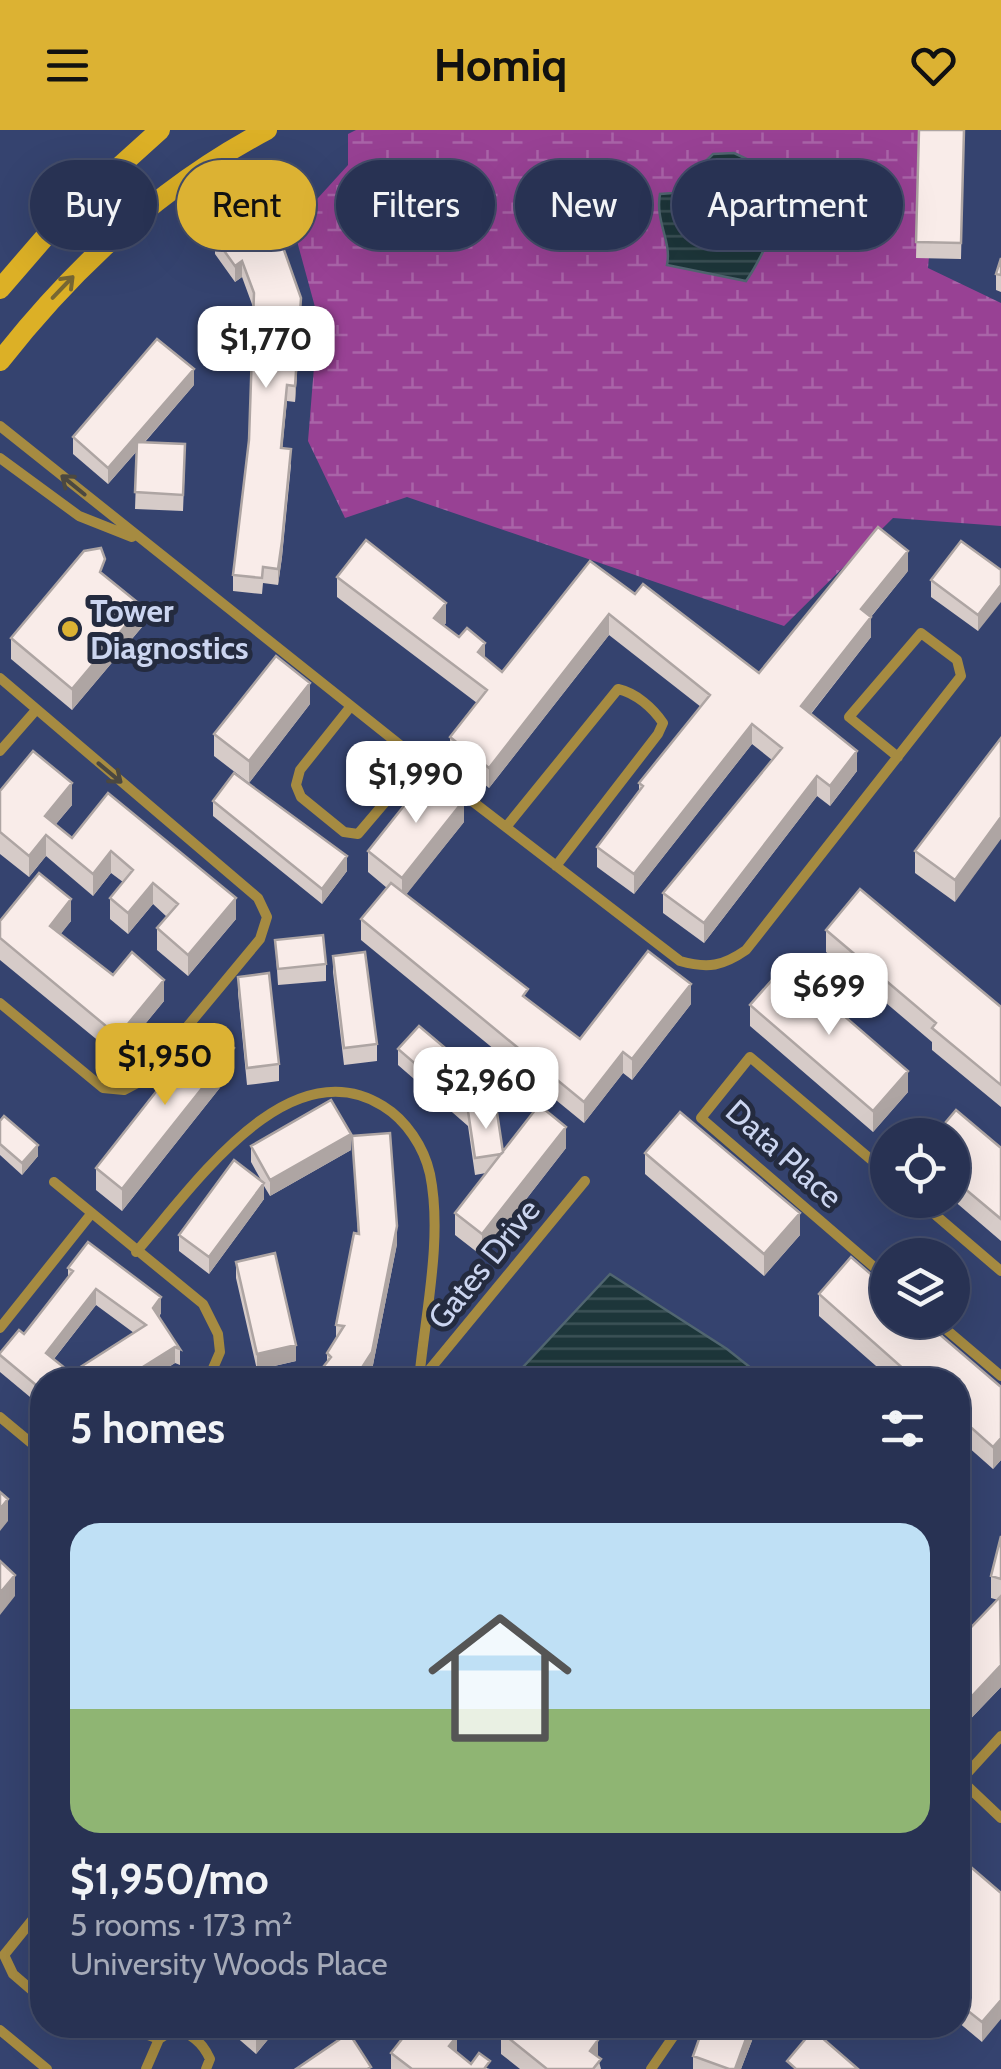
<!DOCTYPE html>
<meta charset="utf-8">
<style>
body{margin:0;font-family:Cabin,sans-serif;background:#343e5d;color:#f1f3f6;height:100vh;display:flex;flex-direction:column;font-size:38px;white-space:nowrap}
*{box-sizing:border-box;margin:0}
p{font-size:32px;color:#a5aab8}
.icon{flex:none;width:55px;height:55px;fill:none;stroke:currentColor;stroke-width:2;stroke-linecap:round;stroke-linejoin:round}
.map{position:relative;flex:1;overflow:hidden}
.panel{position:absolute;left:30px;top:1238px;width:940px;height:670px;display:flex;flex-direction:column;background:#283253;border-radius:40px;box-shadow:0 10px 40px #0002,0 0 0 2px #444d6a}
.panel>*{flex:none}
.hud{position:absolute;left:30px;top:30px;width:942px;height:90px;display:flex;gap:20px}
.tools{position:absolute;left:870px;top:988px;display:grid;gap:20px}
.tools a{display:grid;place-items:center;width:100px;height:100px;border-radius:50%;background:#283253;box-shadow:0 10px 40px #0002,0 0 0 2px #444d6a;font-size:50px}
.price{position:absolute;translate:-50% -85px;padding:0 22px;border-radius:20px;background:#fff;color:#222;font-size:32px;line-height:65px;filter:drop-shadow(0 2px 5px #0008)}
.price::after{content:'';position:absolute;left:50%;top:60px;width:30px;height:22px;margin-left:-15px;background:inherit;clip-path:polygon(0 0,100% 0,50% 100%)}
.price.on{background:#dcb233;color:#111}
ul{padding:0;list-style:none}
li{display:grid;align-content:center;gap:20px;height:530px;padding:0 40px}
li span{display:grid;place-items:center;height:310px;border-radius:30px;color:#555}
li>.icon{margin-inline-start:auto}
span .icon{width:180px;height:180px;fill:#fffc;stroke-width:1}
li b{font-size:42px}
h2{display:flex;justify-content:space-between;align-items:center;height:120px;padding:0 40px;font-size:42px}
.chip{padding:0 35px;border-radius:45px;background:#283253;box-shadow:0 10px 40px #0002,0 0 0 2px #444d6a;font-size:35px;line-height:90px}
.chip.on{background:#dcb233;color:#111}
header{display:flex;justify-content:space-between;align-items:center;height:130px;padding:0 40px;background:#dcb233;color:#111;font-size:45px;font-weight:800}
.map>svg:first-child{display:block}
</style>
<header><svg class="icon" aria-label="menu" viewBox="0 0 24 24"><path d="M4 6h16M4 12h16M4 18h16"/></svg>Homiq<svg class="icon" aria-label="heart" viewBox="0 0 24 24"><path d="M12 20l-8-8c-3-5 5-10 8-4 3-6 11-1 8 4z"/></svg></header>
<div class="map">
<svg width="1001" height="1939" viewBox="0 0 1001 1939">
<defs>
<pattern id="wetland-marsh" width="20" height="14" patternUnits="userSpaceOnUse" patternTransform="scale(2.5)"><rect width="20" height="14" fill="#984194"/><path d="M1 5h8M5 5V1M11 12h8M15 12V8" fill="none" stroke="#a964a8"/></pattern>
<pattern id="water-rules" width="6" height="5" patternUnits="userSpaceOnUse" patternTransform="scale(2.5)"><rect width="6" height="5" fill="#1d363a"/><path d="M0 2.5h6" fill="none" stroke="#3c5257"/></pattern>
</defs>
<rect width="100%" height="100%" fill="#35436f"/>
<path fill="url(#wetland-marsh)" d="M356,0H940L928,138L1001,173V396L893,388L784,496L407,367L345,388L308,311L318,188L297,111L308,79L348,35V4Z"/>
<path fill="url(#water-rules)" stroke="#516671" stroke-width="2.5" d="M734,23L753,32L785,80C770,103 762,129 746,151L667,135C672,111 655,92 660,64L673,63L713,24Z
M610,1144L727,1219L766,1250H511Z"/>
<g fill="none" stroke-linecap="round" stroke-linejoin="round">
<path stroke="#a68b41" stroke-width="10" d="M0,296L420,631L680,831C708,839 723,836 746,820L961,546L957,530L921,503L849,587L898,627
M0,328L79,386L132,407
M0,548L258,768L267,787L260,809L143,950L124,960L103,958L0,873
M351,576L300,640L296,655L301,667L344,702L358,704L420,631
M0,621L36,580
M506,697L618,559C636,563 653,578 663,593L658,604L556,736
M888,1044L750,927L701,988L888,1149
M54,1052L203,1174L218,1204L220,1222L208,1250
M918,1070L1001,1141
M136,1122C191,1060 287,916 383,976C406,990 424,1017 430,1044C443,1108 425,1185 419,1250
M935,1190L1001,1246
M0,1198L91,1084
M421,1250L585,1051
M0,1287L42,1322
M1001,1606L961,1650L1001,1688
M42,1778L4,1825L13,1844L42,1869
M121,1895L159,1909
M0,1900L47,1939
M146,1939L159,1909L174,1899C192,1903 203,1913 210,1929L206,1939
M651,1939L673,1907L675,1895"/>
<path stroke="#dcb026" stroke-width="20" d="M0,159L57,93L160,0
M0,231C73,138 162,55 267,0"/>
</g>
<path fill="#d6cbc8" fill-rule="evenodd" d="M919,0H964L961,129L916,128Z
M215,108L301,184L295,272L287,271L282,318L291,335L282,427L278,455L263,453L262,464L233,461V445L249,310L253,177L242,147L235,152L215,124Z
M1001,128V162L996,160V144Z
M194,255L145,312L185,331L183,381L135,379L137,321L108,354L73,324V307Z
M1001,440L978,501L931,467V450Z
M908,441L871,487V507L811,584L857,641L830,676L817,666L704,813L663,783V763L772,630L752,614L634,764L597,737V717L639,661V653L701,577L609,505L489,658L450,627V607L477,573L337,467V447L446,493L444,495L502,542L635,464L759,543Z
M105,445L142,497L72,580L11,529V508Z
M310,574L249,653L214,626V604Z
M1001,608L955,772L915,743V721Z
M0,661L72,675L56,694L72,708L108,663L236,789L188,846L157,820V798L167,787L153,774L128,804L110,789V768L123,752L111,743L93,766L46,726L29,747L0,724Z
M213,671L347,741L322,774L213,686Z
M464,692L406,764L528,869L580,909L691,874L632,950L623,943L584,993L361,810V789L387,758L368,742V721Z
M0,791H71L60,804L113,845L164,871L118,927L0,830Z
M826,800L1001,877V977L932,920V912L826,822Z
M275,810L326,834V851L278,855Z
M333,826L377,914V931L344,935L333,842Z
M238,847L279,934V951L247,955L238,863Z
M750,875L908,962L873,1002L750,896Z
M398,919L489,972L483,978L503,1022L566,1018L482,1126L455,1105V1083L486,1043L475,1045L468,996L398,935Z
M234,940L122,1081L96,1060V1038Z
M0,991L38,1026L22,1045L0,1025Z
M952,1005L1001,1018V1111L952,1069Z
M352,1006L397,1114L372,1240L365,1250H313L327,1232V1223L336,1209V1195L358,1104Z
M251,1016L351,1020L270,1066L264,1056V1069L209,1144L179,1121V1105L261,1050L251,1032Z
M645,1023L800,1105L764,1146L645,1044Z
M236,1132L296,1231L257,1240L236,1148Z
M68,1138L161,1183L159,1187L180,1219V1235L175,1233L148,1250H42V1277L0,1242V1223L24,1204L68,1147ZM96,1175L134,1203L71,1243L54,1229Z
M819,1164L1001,1257V1330L993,1339L958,1308V1250H892L819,1186Z
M1001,1406V1557L958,1602V1511L998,1470L991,1468V1446Z
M958,1726L1001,1763L982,1912L958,1892Z
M42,1773V1812L33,1804V1783Z
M226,1895H280L256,1924L226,1898Z
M507,1895H628L627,1901L581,1896L598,1928L601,1939H520L501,1924V1902Z
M704,1895H758L741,1939H693V1926Z
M391,1923H457L471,1934L490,1939H391Z"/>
<path fill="#aea5a3" d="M242,131V147L235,152V136Z
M301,168V184L295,272V256Z
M194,239V255L108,354V338Z
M287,255V271L281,334V318Z
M291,319L282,427L278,455V439Z
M908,421V441L861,499V479Z
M1001,455V472L978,501V485Z
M446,473V493L434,508V488Z
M142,476V497L72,580V559Z
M609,484V505L489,658V638Z
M871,487V507L801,596V576Z
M485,513V533L478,522Z
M310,553V574L249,653V631Z
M752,594V614L634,764V744Z
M857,621V641L830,676V656Z
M817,646V666L704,813V793Z
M72,653V675L46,706V726L29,747V726L45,686Z
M464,670V692L402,770V748Z
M1001,687V709L955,772V750Z
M111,721V743L93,766V744Z
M347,726V741L322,774V759Z
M153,753V774L128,804V783Z
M236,768V789L188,846V825Z
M71,769V791L50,818V796Z
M164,850V871L118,927V906Z
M691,854V874L632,950V929Z
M234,918V940L122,1081V1059Z
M623,922V943L584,993V972Z
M908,941V962L873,1002V981Z
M489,955V972L470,993L468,981V996V979Z
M566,997V1018L482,1126V1104Z
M351,1004V1020L270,1066V1050Z
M38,1015V1026L22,1045V1033Z
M264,1053V1069L209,1144V1127Z
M800,1083V1105L764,1146V1124Z
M397,1096V1114L372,1240L365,1250H354Z
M96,1159V1175L46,1239V1223Z
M161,1167V1183L153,1194V1178Z
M296,1215V1231L257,1240V1224Z
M175,1217V1233L148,1250H122Z
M1001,1308V1330L993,1339V1317Z
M8,1369V1391L0,1401V1379Z
M15,1445V1466L0,1485V1463Z
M1001,1535V1557L958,1602V1581Z
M1001,1870V1889L982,1912V1892Z
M262,1895H280L256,1924V1902Z
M751,1895H758L741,1939H735Z
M457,1906V1927L449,1916Z
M598,1910V1932L590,1921Z"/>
<path fill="#f9ece9" stroke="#aea5a3" stroke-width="2.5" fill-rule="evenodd" d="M919,0H964L961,113L916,112Z
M252,80L284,120L301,168L295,256L287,255L281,318L291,319L282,411L278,439L263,437L262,448L233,445L249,310L254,163L242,131L235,136L215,108Z
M1001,128V145L996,144Z
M157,209L194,239L108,338L73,307Z
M137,312L185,314L183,365L135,362Z
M878,397L908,421L861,479L871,487L801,576L857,621L830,656L817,646L704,793L663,763L782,618L752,594L634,744L597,717L643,656L639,653L710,565L609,484L489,638L450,607L487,560L337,447L366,410L446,473L434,488L459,507L467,498L485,513L478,522L502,542L590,431L635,464L643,454L759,543Z
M961,411L1001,440V455L978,485L931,450Z
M101,418L105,429L100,442L142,476L72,559L11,508L84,421Z
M276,526L310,553L249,631L214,604Z
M1001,608V687L955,750L915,721Z
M33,621L72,653L45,686L72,708L108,663L236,768L188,825L157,798L178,774L153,753L128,783L110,768L133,740L111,721L93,744L46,705L29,726L0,702V661Z
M234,643L347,726L322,759L213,671Z
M430,643L464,670L402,748L368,721Z
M39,743L71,769L50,796L113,845L132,822L164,850L118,906L0,808V791Z
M391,753L528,859L523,866L580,909L648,821L691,854L632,929L623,922L584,972L361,789Z
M860,759L1001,877V955L932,898L936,893L826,800Z
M323,805L326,834L278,839L275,810Z
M365,822L377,914L344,918L333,826Z
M785,835L908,941L873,981L750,875Z
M269,843L279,934L247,938L238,847Z
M419,896L489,955L468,979L398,919Z
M207,897L234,918L122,1059L96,1038Z
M331,970L351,1004L270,1050L251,1016Z
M539,975L566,997L482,1104L455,1083Z
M496,976L503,1022L501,1024L475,1028L468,981Z
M956,980L1001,1018V1089L952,1048V1005H935Z
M680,982L800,1083L764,1124L645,1023Z
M4,986L38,1015L22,1033L0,1014V991Z
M390,1003L397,1096L372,1222L354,1250H313L331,1227L327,1223L344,1196L336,1195L354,1103L359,1104L352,1006Z
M234,1030L264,1053L209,1127L179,1105Z
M88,1112L161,1167L153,1178L180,1219L175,1217L122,1250H42V1260L0,1225V1223L19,1200L24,1204L73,1141L68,1138ZM96,1159L146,1195L71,1243L46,1223Z
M275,1123L296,1215L257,1224L236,1132Z
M851,1127L888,1159V1190H923L1001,1257V1308L993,1317L958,1286V1250H916L819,1164Z
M250,1238L259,1250H235Z
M0,1362L8,1369L0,1379Z
M1001,1406V1449L991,1446Z
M0,1431L15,1445L0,1463Z
M1000,1467L1001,1535L958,1581V1511Z
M958,1726L1001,1763V1870L982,1892L958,1873V1840L963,1833L958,1827Z
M42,1773V1792L33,1783Z
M248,1895H262L256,1902Z
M413,1895H422L438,1908L446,1897L457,1906L449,1916L471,1934L479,1923L490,1931L484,1939H412L391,1923Z
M507,1895H579L598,1910L590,1921L601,1929L593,1939H547L501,1902Z
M704,1895H751L735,1939H729L693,1926Z
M813,1900L858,1939H794L795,1938L787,1931Z
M349,1903L371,1937L367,1939H296Z"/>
<defs><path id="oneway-shaft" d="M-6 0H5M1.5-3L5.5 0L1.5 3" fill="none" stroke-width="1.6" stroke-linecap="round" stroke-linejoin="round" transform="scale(2.5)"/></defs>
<use stroke="#776734" href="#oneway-shaft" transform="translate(63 157) rotate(-46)"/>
<g stroke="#4b4840">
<use href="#oneway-shaft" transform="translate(73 355) rotate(-141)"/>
<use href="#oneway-shaft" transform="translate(110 643) rotate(40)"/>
</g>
<circle fill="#dcb233" stroke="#242b3f" stroke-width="4" cx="70" cy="499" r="10"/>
<g text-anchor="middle" stroke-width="10" stroke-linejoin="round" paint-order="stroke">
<g font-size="32" font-weight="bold" fill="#cbd5f0" stroke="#242b3f" text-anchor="start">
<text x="90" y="492">Tower<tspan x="90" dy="37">Diagnostics</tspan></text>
</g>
<g font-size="32" fill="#cbd5f0" stroke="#242b3f">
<text transform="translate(784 1024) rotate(42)" y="11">Data Place</text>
<text transform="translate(484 1134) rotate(-51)" y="11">Gates Drive</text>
</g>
</g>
</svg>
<div class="tools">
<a><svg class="icon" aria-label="locate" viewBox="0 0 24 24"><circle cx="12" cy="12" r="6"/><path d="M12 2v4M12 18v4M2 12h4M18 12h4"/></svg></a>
<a><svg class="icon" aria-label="layers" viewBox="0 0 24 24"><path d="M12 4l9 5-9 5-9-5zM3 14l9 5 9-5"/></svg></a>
</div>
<b class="price" style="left:266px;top:261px">$1,770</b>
<b class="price" style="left:416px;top:696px">$1,990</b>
<b class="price" style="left:829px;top:908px">$699</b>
<b class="price on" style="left:165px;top:978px">$1,950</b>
<b class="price" style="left:486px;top:1002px">$2,960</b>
<div class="hud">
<a class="chip">Buy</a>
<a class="chip on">Rent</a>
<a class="chip">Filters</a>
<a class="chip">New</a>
<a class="chip">Apartment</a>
</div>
<section class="panel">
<h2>5 homes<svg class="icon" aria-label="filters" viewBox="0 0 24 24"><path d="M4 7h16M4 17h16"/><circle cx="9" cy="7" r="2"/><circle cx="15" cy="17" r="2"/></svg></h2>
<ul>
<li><span style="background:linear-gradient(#bfe0f5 60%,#8fb573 0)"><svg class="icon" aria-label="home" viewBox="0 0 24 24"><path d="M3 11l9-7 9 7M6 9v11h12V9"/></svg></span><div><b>$1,950/mo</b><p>5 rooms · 173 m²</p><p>University Woods Place</p></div></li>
</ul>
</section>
</div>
